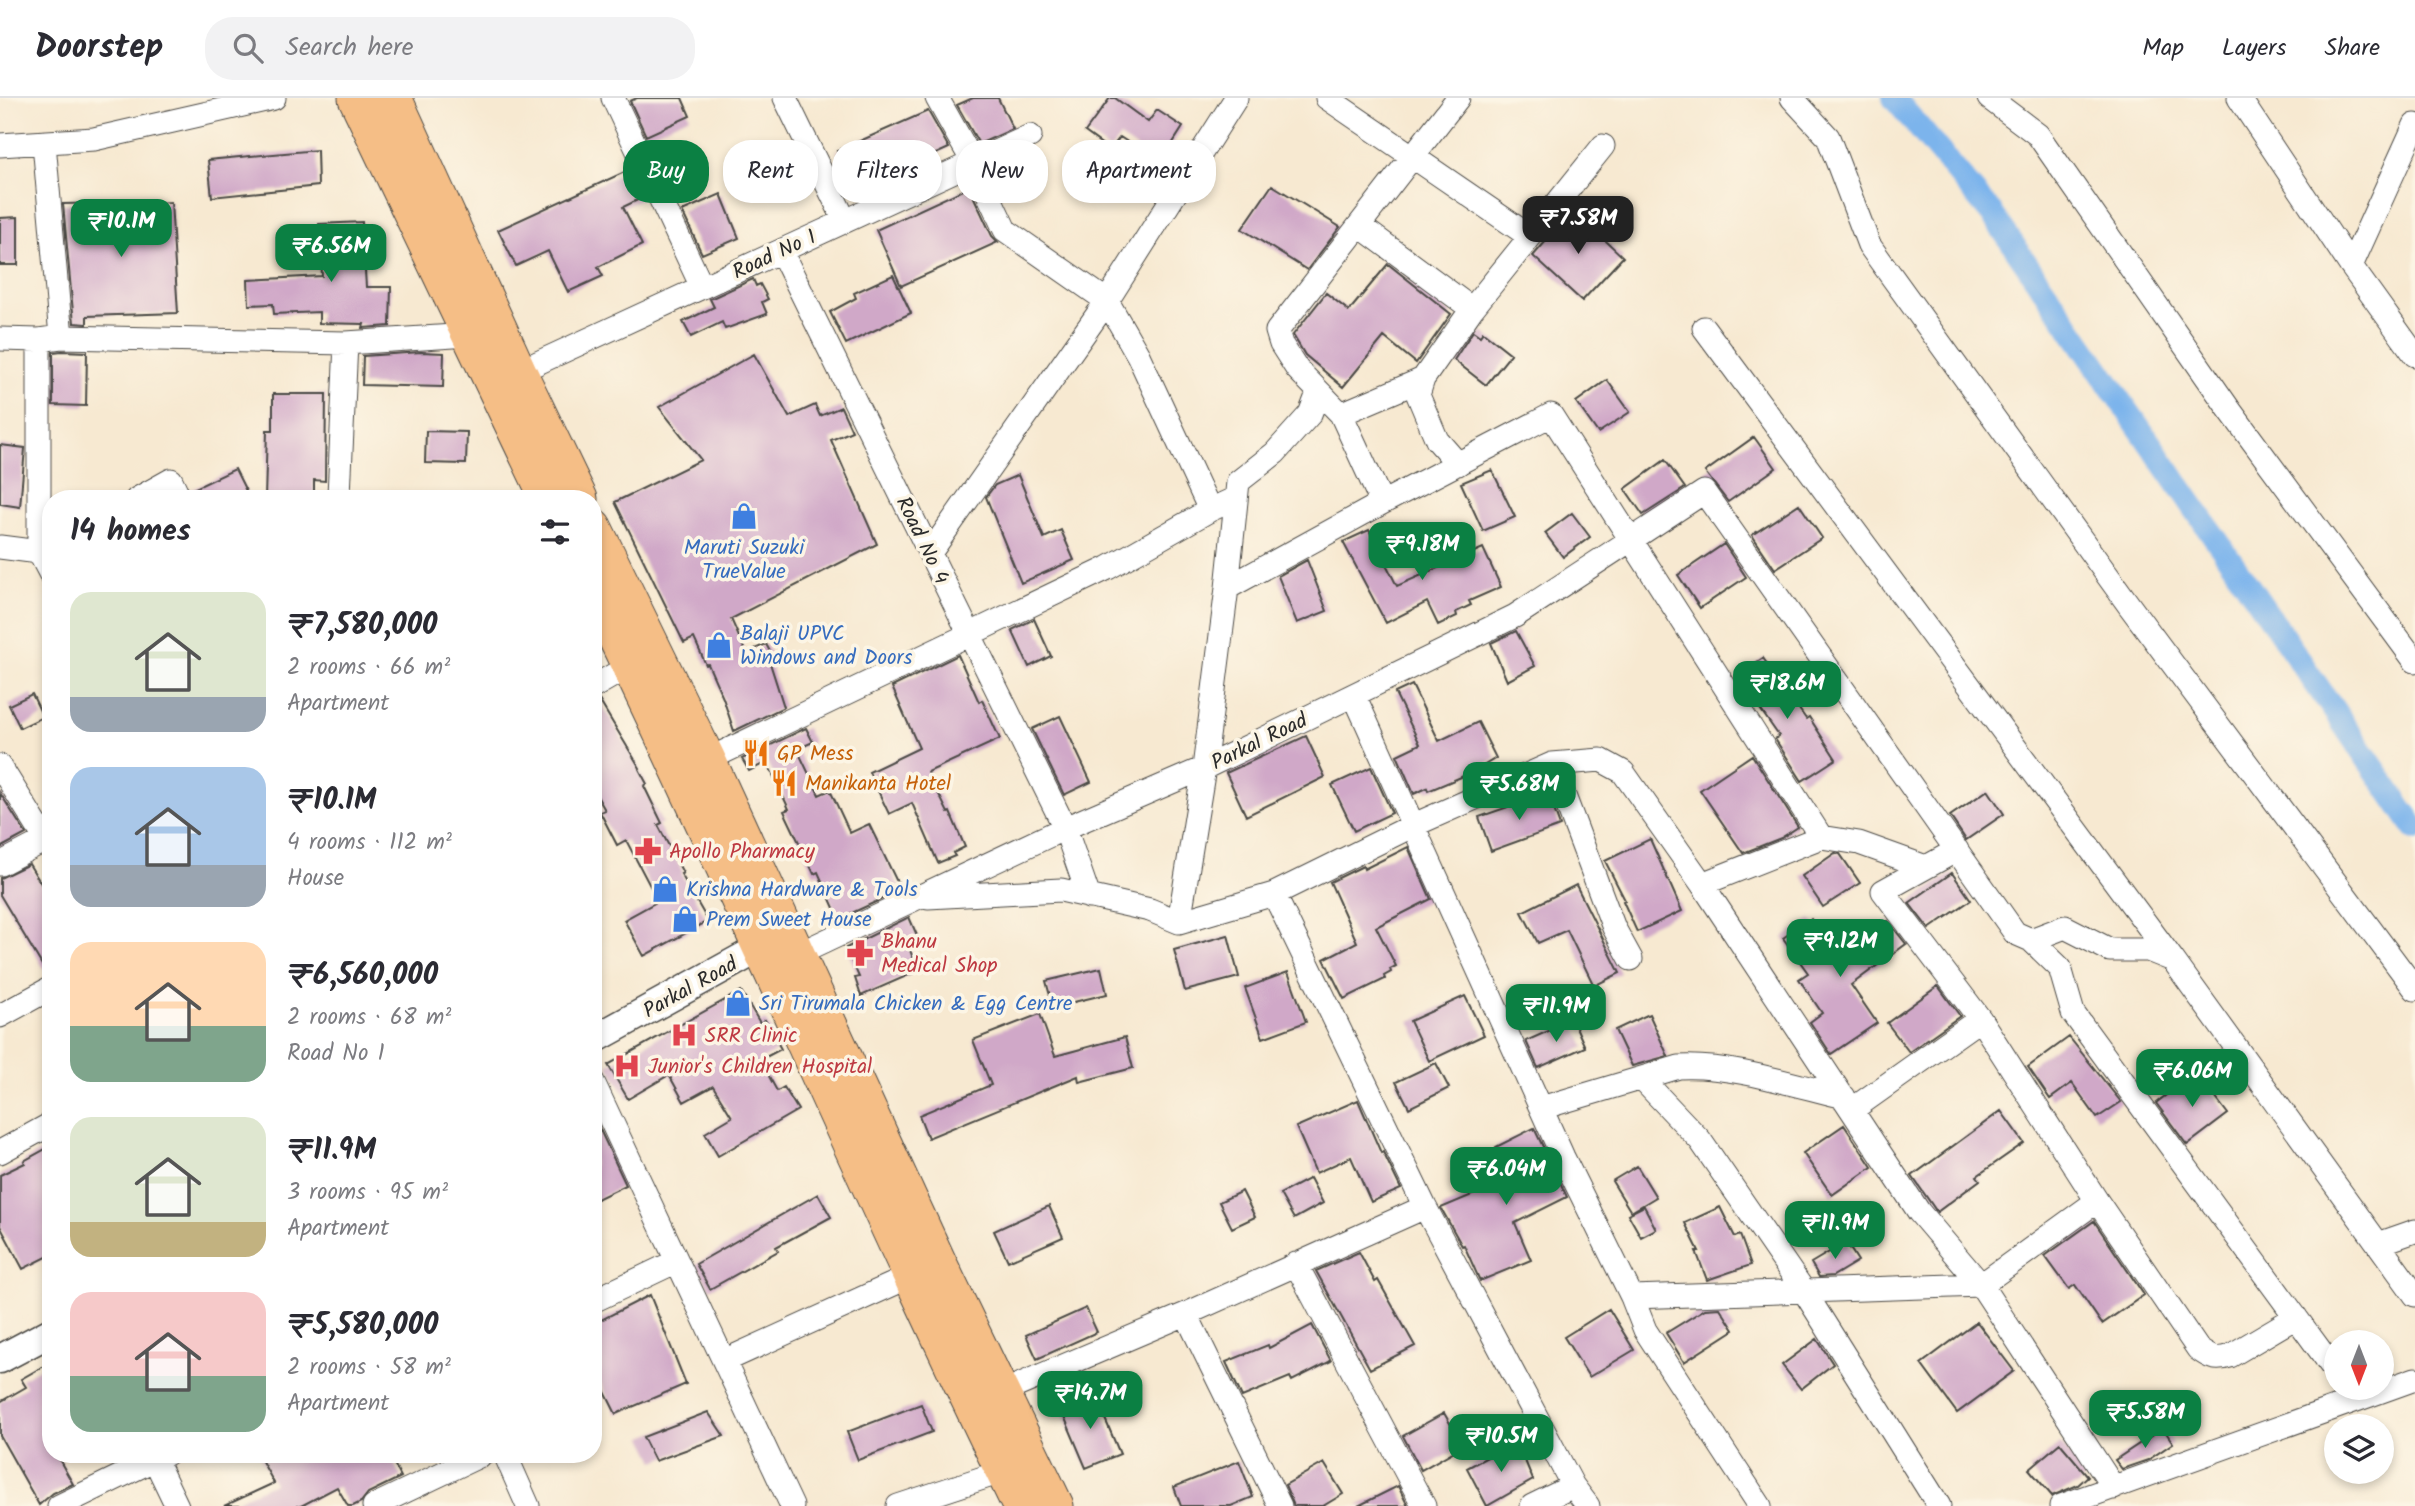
<!DOCTYPE html>
<meta charset="utf-8">
<style>
body{margin:0;font-family:Kalam,sans-serif;background:#f2f2f3;color:#2b2b33;height:100vh;display:flex;flex-direction:column;font-size:26px;white-space:nowrap}
*{box-sizing:border-box;margin:0}
p{font-size:23px;color:#7c7c81}
.icon{flex:none;width:38px;height:38px;fill:none;stroke:currentColor;stroke-width:2;stroke-linecap:round;stroke-linejoin:round}
.map{position:relative;flex:1;overflow:hidden}
.details{position:absolute;left:42px;top:392px;width:560px;height:973px;display:flex;flex-direction:column;background:#fff;border-radius:28px;box-shadow:0 4px 10px #0003}
.details>*{flex:none}
.guide{position:absolute;left:623px;top:42px;width:665px;height:63px;display:flex;gap:14px}
.needle{width:46px;rotate:180deg}
.buttons{position:absolute;left:2324px;top:1232px;display:grid;gap:14px}
.buttons a{display:grid;place-items:center;width:70px;height:70px;border-radius:50%;background:#fff;box-shadow:0 4px 10px #0003;font-size:35px}
.price{position:absolute;translate:-50% -60px;padding:0 16px;border-radius:14px;background:#0b8043;color:#fff;font-size:23px;line-height:46px;filter:drop-shadow(0 2px 4px #0008)}
.price::after{content:'';position:absolute;left:50%;top:42px;width:21px;height:16px;margin-left:-10px;background:inherit;clip-path:polygon(0 0,100% 0,50% 100%)}
.price.selected{background:#222;color:#fff}
ul{padding:0;list-style:none}
li{display:flex;align-items:center;gap:21px;height:175px;padding:0 28px}
li span{display:grid;place-items:center;flex:none;width:196px;height:140px;border-radius:21px;color:#555}
li>.icon{margin-inline-start:auto}
span .icon{width:84px;height:84px;fill:#fffc;stroke-width:1}
li b{font-size:30px}
h2{display:flex;justify-content:space-between;align-items:center;height:84px;padding:0 28px;font-size:30px}
.chip{padding:0 24px;border-radius:28px;background:#fff;box-shadow:0 4px 10px #0003;font-size:24px;line-height:63px}
.chip.selected{background:#0b8043;color:#fff}
header{display:flex;align-items:center;gap:42px;box-sizing:border-box;height:98px;padding:0 35px;background:#fff;border-bottom:2px solid #e1e1e2}
header strong{font-size:33px}
nav{display:flex;gap:38px;margin-inline-start:auto;font-size:24px}
.search{width:490px;height:63px;background:#f2f2f3;display:flex;align-items:center;gap:18px;box-sizing:border-box;padding:0 24px;border-radius:28px;color:#7c7c81;font-size:26px}
.map>svg:first-child{display:block}
</style>
<header>
<strong>Doorstep</strong>
<div class="search"><svg class="icon" aria-label="search" viewBox="0 0 24 24"><circle cx="10" cy="10" r="6"/><path d="M15 15l6 6"/></svg>Search here</div>
<nav><a>Map</a><a>Layers</a><a>Share</a></nav>
</header>
<div class="map">
<svg width="2415" height="1408" viewBox="0 0 2415 1408">
<rect width="100%" height="100%" fill="#fcf5e5"/>
<filter id="ink" filterUnits="userSpaceOnUse"><feTurbulence type="fractalNoise" baseFrequency=".0143" numOctaves="2"/><feDisplacementMap in="SourceGraphic" scale="14" xChannelSelector="R" yChannelSelector="G"/><feConvolveMatrix kernelMatrix="1 2 1 2 8 2 1 2 1" color-interpolation-filters="sRGB"/></filter>
<filter id="wash" filterUnits="userSpaceOnUse"><feTurbulence type="fractalNoise" baseFrequency=".00686" numOctaves="4" result="noise"/><feDisplacementMap in="SourceGraphic" scale="28" xChannelSelector="R" yChannelSelector="G"/><feGaussianBlur stdDeviation="1.57" result="paint"/><feColorMatrix in="noise" values="0 0 0 0 0 0 0 0 0 0 0 0 0 0 0 0 0 1.4 0 .05"/><feComposite in="paint" operator="in"/></filter>
<g filter="url(#wash)">
<rect width="100%" height="100%" fill="#f7e9d1"/>
<g fill="none" stroke-linecap="round" stroke-linejoin="round">
<path stroke="#7cb4ec" stroke-width="24" d="M1894,0L1992,116L2415,730"/>
</g>
<g id="blocks">
<path fill="#d0a8c8" d="M637,0H682L690,18L646,38L630,3Z
M973,0H998L1013,31L979,46L957,7Z
M1110,0H1115L1148,24L1157,12L1183,29L1160,65L1120,39L1110,52L1085,34Z
M928,13L949,50L903,71L900,64L853,87L837,53Z
M317,52L318,88L212,99L208,62Z
M631,71L644,99L623,109L642,147L598,169L603,178L568,194L548,153L516,168L498,132Z
M1272,87L1340,129L1307,172L1242,131Z
M969,89L992,138L998,144L901,188L876,132Z
M721,96L739,140L702,156L682,113Z
M171,104L178,215L87,218V226L74,225L63,106L109,105V108Z
M1573,112L1623,159L1582,203L1533,158Z
M18,119V167H0V120Z
M362,124L366,189H391L390,228L363,230L364,226L319,225V214L274,216L273,206L249,207L248,182L322,178L319,126Z
M1388,166L1451,216L1416,265L1384,239L1343,289L1305,257L1293,237L1326,195L1349,213Z
M893,177L911,215L846,246L830,214L856,200L854,195Z
M753,181L756,188L760,186L768,201L762,204L767,216L725,231L722,224L691,239L683,224L714,209L710,201Z
M1473,233L1480,238L1483,234L1511,256L1486,287L1454,262Z
M62,253L87,254L86,308L53,307V254Z
M421,254L444,255L443,289L362,287L363,258Z
M754,256L789,319L815,307L820,318L841,309L852,333L831,342L877,446L731,521L746,555L766,546L775,563L770,565L784,609L734,633L723,600L708,566L706,567L694,540L684,545L615,404L701,362L659,309Z
M1607,282L1630,314L1598,335L1576,304Z
M273,296H326L325,383L314,382V401H265L267,332H273Z
M426,333L467,334L466,366L425,365Z
M1754,339L1776,370L1728,404L1705,374Z
M0,347L25,350L20,409L0,406Z
M1665,362L1685,390L1643,417L1625,391Z
M235,371L250,401H194L191,392Z
M1492,372L1515,419L1483,433L1461,385Z
M1018,377L1044,440L1061,432L1074,462L1021,485L986,399L995,387Z
M1799,406L1822,440L1775,471L1752,437Z
M1572,415L1590,439L1563,459L1545,435Z
M1369,432L1397,488L1483,450L1501,489L1469,503L1471,507L1456,514L1457,518L1438,527L1427,504L1386,525L1343,444Z
M1724,446L1746,479L1700,510L1678,477Z
M1307,462L1327,513L1297,525L1278,478Z
M1034,521L1051,558L1029,569L1012,532Z
M1516,533L1535,568L1507,583L1491,545Z
M958,557L979,604L982,602L1000,641L928,674L948,715L950,714L965,749L953,755L955,758L938,765L912,705L889,716L869,674L919,650L892,589Z
M1763,560L1806,621L1809,619L1836,661L1802,683L1775,641L1779,638L1737,578Z
M1412,587L1439,643L1478,624L1496,660L1473,674L1428,693L1427,690L1414,696L1397,657L1420,646L1395,595Z
M32,596L43,619L20,630L9,607Z
M599,602L640,670L639,671L647,686L644,688L662,725L658,727L683,775L681,776L708,823L644,858L624,822L658,803L626,742L617,747L600,714L605,712L593,691V603Z
M1060,618L1091,684L1064,697L1032,631Z
M806,630L813,644L797,651L819,697L830,692L850,735L869,726L900,790L896,792L897,794L839,821L818,774L814,776L784,713L789,711L767,664L749,673L742,661Z
M1306,638L1325,679L1246,718L1226,675Z
M1752,657L1798,729L1781,740L1743,755L1700,692Z
M1371,669L1392,715L1354,733L1332,687Z
M1988,692L2004,716L1966,742L1950,718Z
M0,695L26,736L0,750Z
M1548,695L1560,728L1491,753L1479,719Z
M1650,741L1682,813L1637,834L1623,803L1625,802L1605,763Z
M1408,749L1431,801L1376,829L1396,868L1390,871L1391,874L1384,878L1385,881L1344,901L1324,861L1357,844L1330,784L1363,768L1364,771Z
M1835,755L1840,756L1860,785L1823,809L1802,778Z
M29,766L51,802V876L48,877L0,797V780Z
M1952,775L1971,802L1929,831L1909,805Z
M1576,787L1620,875L1594,888L1567,832L1538,845L1522,814Z
M909,819L919,842L908,847L918,873L861,898L855,880L859,879L846,850Z
M1811,821L1840,859L1888,823L1906,846L1851,887L1877,925L1831,956L1810,924L1822,915L1799,881L1808,875L1783,840Z
M1228,837L1239,879L1185,893L1174,852Z
M1101,870L1107,896L1053,909L1046,883Z
M1288,874L1306,924L1263,940L1245,890Z
M1938,888L1960,918L1909,954L1887,925Z
M741,893L760,925L765,922L781,951L760,962L777,993L784,989L798,1012L718,1058L705,1035L732,1019L713,988L684,1004L669,977L628,1001L608,967Z
M1465,898L1484,937L1429,963L1410,923Z
M1040,916L1055,958L1125,939L1133,970L1079,984L1078,978L928,1040L919,1017L991,987L973,942Z
M1649,916L1668,958L1632,968L1615,932Z
M1573,922L1585,949L1538,970L1526,943Z
M2069,939L2121,1004L2097,1020L2072,985L2050,1001L2028,969Z
M1436,965L1449,990L1409,1010L1396,984Z
M2196,974L2228,1016L2187,1047L2156,1005Z
M1358,1002L1381,1055L1383,1054L1401,1091L1371,1104L1351,1059L1316,1075L1296,1029Z
M2001,1013L2024,1045L1977,1078L1980,1082L1937,1114L1912,1078Z
M593,1017L626,1087L593,1103Z
M1844,1027L1872,1069L1832,1097L1803,1055Z
M1534,1030L1567,1099L1515,1125L1531,1162L1480,1183L1464,1147L1462,1148L1441,1110L1503,1084L1496,1070L1504,1065L1496,1049Z
M51,1048V1157L23,1171L0,1128V1077L25,1065L24,1063Z
M1637,1068L1656,1099L1631,1114L1612,1083Z
M1310,1080L1323,1105L1294,1121L1280,1096Z
M1242,1093L1255,1119L1232,1130L1219,1104Z
M818,1096L831,1119L776,1149L778,1153L710,1191L696,1166Z
M1049,1108L1063,1139L1008,1163L994,1133Z
M1644,1108L1656,1131L1641,1139L1628,1116Z
M1720,1109L1735,1139L1740,1137L1751,1167L1707,1182L1696,1153H1699L1685,1125Z
M2094,1123L2144,1197L2102,1226L2075,1187L2069,1191L2045,1158Z
M1846,1144L1858,1163L1833,1178L1819,1179L1811,1165Z
M1359,1154L1375,1184L1378,1182L1415,1248L1370,1271L1316,1173Z
M650,1197L686,1286L616,1316L593,1270V1226Z
M1086,1210L1097,1234L1037,1261L1026,1237Z
M1720,1210L1734,1232L1684,1264L1666,1235L1705,1211Z
M1609,1211L1634,1252L1589,1279L1564,1239Z
M1977,1224L2014,1273L1957,1315L1921,1266Z
M1312,1227L1331,1263L1292,1283L1290,1279L1242,1299L1226,1264L1268,1247L1269,1250Z
M1817,1241L1833,1266L1801,1291L1782,1267Z
M51,1264V1356H56L73,1386L53,1395L39,1407L0,1338V1304L26,1289L21,1281Z
M1095,1297L1120,1356L1086,1370L1061,1311Z
M921,1306L932,1334L858,1362L847,1334Z
M708,1314L724,1338L655,1363L643,1339Z
M1444,1315L1463,1348L1421,1372L1403,1338Z
M2163,1330L2173,1345L2148,1362L2122,1371L2115,1362Z
M1517,1343L1533,1382L1487,1408L1467,1370Z
M2060,1345L2088,1378L2078,1387L2052,1398L2029,1371Z
M258,1356H389L401,1379L368,1395L361,1404L353,1408H348L337,1389L301,1408H224L274,1385Z
M1239,1363L1253,1399L1231,1408H1181L1174,1389Z
M1324,1365L1343,1396L1323,1408H1294L1285,1387Z
M1398,1388L1408,1408H1358Z"/>
</g>
</g>
<g filter="url(#ink)">
<use href="#blocks" fill-opacity="0" stroke="#4a4844" stroke-width="2"/>
<g fill="none" stroke-linecap="round" stroke-linejoin="round">
<defs>
<path id="minor" d="M613,0L702,189
M785,0L845,123
M937,0L973,64L1005,132L1107,203L1138,257L1210,412
M1327,0L1529,138
M1792,0L1828,39L1869,147L2131,510L2415,891
M1989,0L2038,37L2229,311L2415,563
M2239,0L2351,168L2415,257
M44,45L61,239
M0,47L94,41L274,0
M1360,128L1472,211
M781,153L1065,730L1089,799
M2351,168L2415,27
M1704,230L2173,862
M0,241L39,242L61,239L346,245L469,237
M39,242V454L51,477
M518,274L1030,38
M1318,295L1310,316L1275,355L1238,384L1227,490L1204,670L1179,824L1274,796L1414,727L1552,666L1601,662L1623,674L1702,786L1919,1114L1981,1187
M1341,316L1423,281
M1458,366L1437,342L1418,297L1423,281L1472,211L1603,48
M137,401L171,382L180,401
M341,401L339,397L346,245
M1382,405L1341,316L1297,271L1281,246L1277,233L1458,0
M0,449L39,454L51,448
M930,455L1107,203L1236,0
M1227,490L1382,405L1551,317L1821,739
M593,589L631,567
M1354,597L1563,1059L1632,1199L1645,1232L1760,1408
M707,662L1108,470L1210,412L1236,400
M1552,666L1614,830L1631,861
M0,668L51,750
M1957,752L1883,793L1980,921L2097,1103L1981,1187L2114,1390
M0,766L51,739
M1702,786L1821,739L1859,745L1926,769
M1274,796L1425,1109L1573,1388L1588,1408
M928,799L1061,792L1150,812L1179,824
M2031,842L2060,870L2073,915L2336,1274
M796,857L1065,730L1204,670L1515,518L1704,394L2015,835L2031,842L2065,829L2110,852H2148L2173,862L2415,1197
M0,918L51,890
M1642,981L1700,1042L1804,1193L1939,1408
M593,984L792,1408
M1541,1010L1679,969C1730,966 1794,987 1844,999
M1853,1011L1980,921
M0,1054L51,1026
M2097,1103L2198,1251C2210,1260 2216,1263 2230,1258L2296,1219
M2378,1146L2415,1133
M1296,1166L1424,1408
M1632,1199L1981,1187
M593,1203L677,1163
M1186,1216L1280,1408
M724,1263L911,1178
M1000,1295L1186,1216L1425,1109
M505,1356L528,1408
M155,1362L177,1408
M59,1408L166,1356
M374,1408L483,1356
M898,1408L1004,1373
M1532,1408L1573,1388
M2061,1408L2415,1281"/>
<path id="tertiary" d="M593,942L778,840
M0,1261L51,1234"/>
<path id="trunk" d="M357,0L549,401
M393,0L518,274L579,401
M593,429L707,662L937,1163L1055,1408
M593,491C741,794 873,1105 1021,1408"/>
</defs>
<use href="#minor" stroke="#4a4844" stroke-width="25"/>
<use href="#tertiary" stroke="#4a4844" stroke-width="31"/>
<use href="#trunk" stroke="#4a4844" stroke-width="39"/>
<use href="#minor" stroke="#fff" stroke-width="23"/>
<use href="#tertiary" stroke="#fff" stroke-width="28"/>
<use href="#trunk" stroke="#f5be86" stroke-width="37"/>
</g>
</g>
<defs>
<symbol id="shop-bare" viewBox="-9 -9 18 18"><path d="M-5-2.5h2.3a2.7 3.5 0 0 1 5.4 0H5L5.5 6h-11ZM-1.5-2.5h3a1.5 2.3 0 0 0-3 0Z" fill="#3f7fe0" stroke="#fcf5e5" stroke-width="2.5" paint-order="stroke"/></symbol>
<symbol id="restaurant-bare" viewBox="-9 -9 18 18"><path d="M-5-6h1v4h1v-4h1v4h1v-4h1v5L-1.5 .5V6h-2V.5L-5-1ZM5-6V6H3V1.5H1.5Q1.5-4 5-6Z" fill="#e8710a" stroke="#fcf5e5" stroke-width="2.5" paint-order="stroke"/></symbol>
<symbol id="pharmacy-bare" viewBox="-9 -9 18 18"><path d="M-2-6h4v4h4v4h-4v4h-4v-4h-4v-4h4Z" fill="#e0444e" stroke="#fcf5e5" stroke-width="2.5" paint-order="stroke"/></symbol>
<symbol id="hospital-bare" viewBox="-9 -9 18 18"><path d="M-5-5h3v3.5h4V-5h3V5h-3V1.5h-4V5h-3Z" fill="#e0444e" stroke="#fcf5e5" stroke-width="2.5" paint-order="stroke"/></symbol>
</defs>
<g fill-rule="evenodd">
<use href="#shop-bare" x="725" y="399" width="38" height="38"/>
<use href="#shop-bare" x="700" y="528" width="38" height="38"/>
<use href="#restaurant-bare" x="737" y="636" width="38" height="38"/>
<use href="#restaurant-bare" x="765" y="666" width="38" height="38"/>
<use href="#pharmacy-bare" x="629" y="734" width="38" height="38"/>
<use href="#shop-bare" x="646" y="772" width="38" height="38"/>
<use href="#shop-bare" x="666" y="802" width="38" height="38"/>
<use href="#pharmacy-bare" x="841" y="836" width="38" height="38"/>
<use href="#shop-bare" x="719" y="886" width="38" height="38"/>
<use href="#hospital-bare" x="665" y="918" width="38" height="38"/>
<use href="#hospital-bare" x="608" y="949" width="38" height="38"/>
</g>
<g text-anchor="middle" stroke-width="7" stroke-linejoin="round" paint-order="stroke">
<g font-size="21" fill="#2b2b2b" stroke="#fcf5e5">
<text transform="translate(774 156) rotate(-25)" y="7">Road No 1</text>
<text transform="translate(923 442) rotate(64)" y="7">Road No 4</text>
<text transform="translate(1259 643) rotate(-26)" y="7">Parkal Road</text>
<text transform="translate(690 889) rotate(-29)" y="7">Parkal Road</text>
</g>
<g font-size="21" fill="#366cbe" stroke="#fcf5e5" text-anchor="start">
<text x="744" y="456" text-anchor="middle">Maruti Suzuki<tspan x="744" dy="24">TrueValue</tspan></text>
<text x="740" y="542">Balaji UPVC<tspan x="740" dy="24">Windows and Doors</tspan></text>
<text x="686" y="798">Krishna Hardware &amp; Tools</text>
<text x="706" y="828">Prem Sweet House</text>
<text x="759" y="912">Sri Tirumala Chicken &amp; Egg Centre</text>
</g>
<g font-size="21" fill="#c56008" stroke="#fcf5e5" text-anchor="start">
<text x="777" y="662">GP Mess</text>
<text x="805" y="692">Manikanta Hotel</text>
</g>
<g font-size="21" fill="#be3a42" stroke="#fcf5e5" text-anchor="start">
<text x="669" y="760">Apollo Pharmacy</text>
<text x="881" y="850">Bhanu<tspan x="881" dy="24">Medical Shop</tspan></text>
<text x="705" y="944">SRR Clinic</text>
<text x="648" y="975">Junior's Children Hospital</text>
</g>
</g>
</svg>
<div class="buttons">
<a><svg class="needle" viewBox="-14 -14 28 28"><path d="M0-13l5 13h-10z" fill="#e53935"/><path d="M0 13l5-13h-10z" fill="#7c7c81"/></svg></a>
<a><svg class="icon" aria-label="layers" viewBox="0 0 24 24"><path d="M12 4l9 5-9 5-9-5zM3 14l9 5 9-5"/></svg></a>
</div>
<b class="price selected" style="left:1578px;top:158px">₹7.58M</b>
<b class="price" style="left:121px;top:161px">₹10.1M</b>
<b class="price" style="left:331px;top:186px">₹6.56M</b>
<b class="price" style="left:1422px;top:484px">₹9.18M</b>
<b class="price" style="left:1787px;top:623px">₹18.6M</b>
<b class="price" style="left:1519px;top:724px">₹5.68M</b>
<b class="price" style="left:1840px;top:881px">₹9.12M</b>
<b class="price" style="left:1556px;top:946px">₹11.9M</b>
<b class="price" style="left:2192px;top:1011px">₹6.06M</b>
<b class="price" style="left:1506px;top:1109px">₹6.04M</b>
<b class="price" style="left:1835px;top:1163px">₹11.9M</b>
<b class="price" style="left:1090px;top:1333px">₹14.7M</b>
<b class="price" style="left:2145px;top:1352px">₹5.58M</b>
<b class="price" style="left:1501px;top:1376px">₹10.5M</b>
<div class="guide">
<a class="chip selected">Buy</a>
<a class="chip">Rent</a>
<a class="chip">Filters</a>
<a class="chip">New</a>
<a class="chip">Apartment</a>
</div>
<section class="details">
<h2>14 homes<svg class="icon" aria-label="filters" viewBox="0 0 24 24"><path d="M4 7h16M4 17h16"/><circle cx="9" cy="7" r="2"/><circle cx="15" cy="17" r="2"/></svg></h2>
<ul>
<li><span style="background:linear-gradient(#dfe7d0 75%,#9aa5b1 0)"><svg class="icon" aria-label="home" viewBox="0 0 24 24"><path d="M3 11l9-7 9 7M6 9v11h12V9"/></svg></span><div><b>₹7,580,000</b><p>2 rooms · 66 m²</p><p>Apartment</p></div></li>
<li><span style="background:linear-gradient(#a9c7e8 70%,#9aa5b1 0)"><svg class="icon" aria-label="home" viewBox="0 0 24 24"><path d="M3 11l9-7 9 7M6 9v11h12V9"/></svg></span><div><b>₹10.1M</b><p>4 rooms · 112 m²</p><p>House</p></div></li>
<li><span style="background:linear-gradient(#ffd9b3 60%,#7fa58c 0)"><svg class="icon" aria-label="home" viewBox="0 0 24 24"><path d="M3 11l9-7 9 7M6 9v11h12V9"/></svg></span><div><b>₹6,560,000</b><p>2 rooms · 68 m²</p><p>Road No 1</p></div></li>
<li><span style="background:linear-gradient(#dfe7d0 75%,#c2b280 0)"><svg class="icon" aria-label="home" viewBox="0 0 24 24"><path d="M3 11l9-7 9 7M6 9v11h12V9"/></svg></span><div><b>₹11.9M</b><p>3 rooms · 95 m²</p><p>Apartment</p></div></li>
<li><span style="background:linear-gradient(#f6c9c9 60%,#7fa58c 0)"><svg class="icon" aria-label="home" viewBox="0 0 24 24"><path d="M3 11l9-7 9 7M6 9v11h12V9"/></svg></span><div><b>₹5,580,000</b><p>2 rooms · 58 m²</p><p>Apartment</p></div></li>
</ul>
</section>
</div>
